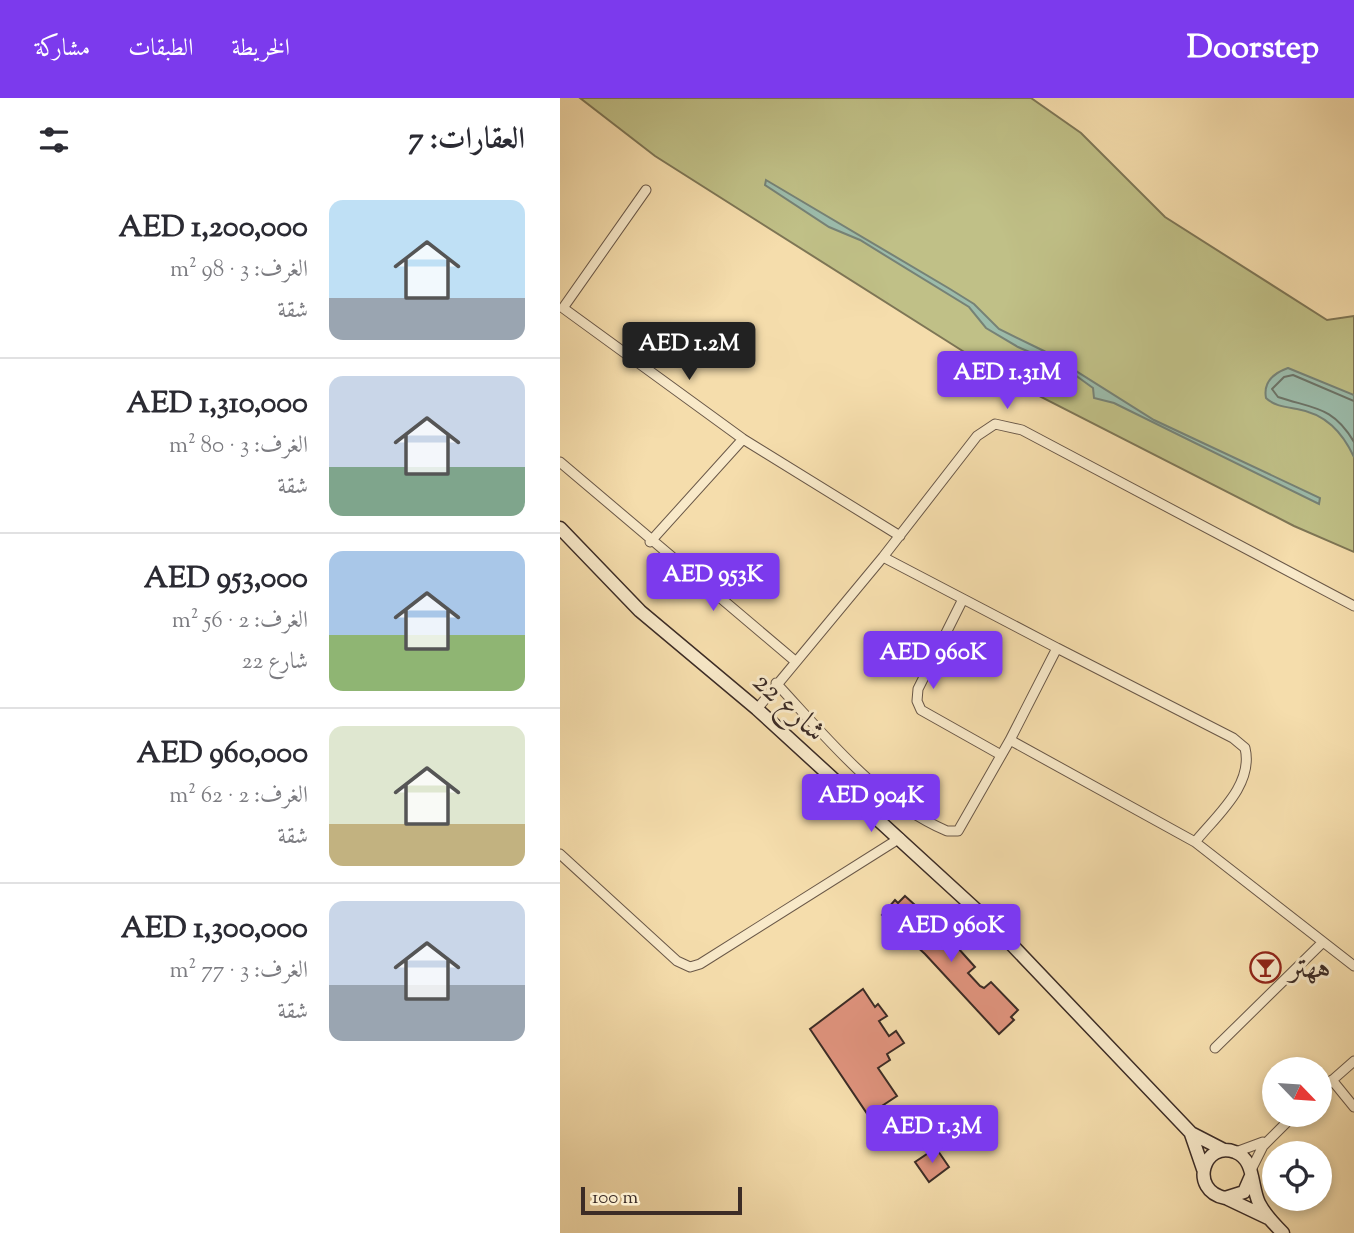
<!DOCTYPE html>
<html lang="ar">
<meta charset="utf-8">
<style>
body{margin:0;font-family:"Sorts Mill Goudy",Amiri,serif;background:#f2f2f3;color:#2b2b33;direction:rtl;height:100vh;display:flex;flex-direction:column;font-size:26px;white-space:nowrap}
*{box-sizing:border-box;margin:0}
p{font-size:23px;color:#7c7c81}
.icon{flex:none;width:38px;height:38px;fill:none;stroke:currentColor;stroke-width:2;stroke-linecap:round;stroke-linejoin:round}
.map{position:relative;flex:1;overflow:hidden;direction:ltr}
.sheet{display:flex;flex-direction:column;background:#fff;width:560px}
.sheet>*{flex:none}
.needle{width:46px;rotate:115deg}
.fabs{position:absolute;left:702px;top:959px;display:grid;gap:14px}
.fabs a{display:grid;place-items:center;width:70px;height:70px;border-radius:50%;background:#fff;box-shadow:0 4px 10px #0003;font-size:35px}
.scale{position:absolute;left:21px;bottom:18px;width:161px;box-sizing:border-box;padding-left:7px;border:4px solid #3c2c26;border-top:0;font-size:19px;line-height:24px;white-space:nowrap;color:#3c2c26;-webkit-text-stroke:5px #f8e9c9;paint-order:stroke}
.price{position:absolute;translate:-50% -60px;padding:0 16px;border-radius:7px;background:#7c3aed;color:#fff;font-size:23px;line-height:46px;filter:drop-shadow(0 2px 4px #0008)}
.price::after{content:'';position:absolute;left:50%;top:42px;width:21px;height:16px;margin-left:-10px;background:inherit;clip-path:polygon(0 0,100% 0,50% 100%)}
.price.selected{background:#222;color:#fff}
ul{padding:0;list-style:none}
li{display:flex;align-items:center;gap:21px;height:175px;padding:0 35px}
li+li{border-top:2px solid #e1e1e2}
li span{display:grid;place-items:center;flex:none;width:196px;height:140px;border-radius:14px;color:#555}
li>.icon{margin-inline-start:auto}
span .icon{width:84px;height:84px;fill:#fffc;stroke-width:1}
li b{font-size:30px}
h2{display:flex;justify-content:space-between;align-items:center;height:84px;padding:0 35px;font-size:30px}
header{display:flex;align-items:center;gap:42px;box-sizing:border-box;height:98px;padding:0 35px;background:#7c3aed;color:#fff}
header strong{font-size:33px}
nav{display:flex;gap:38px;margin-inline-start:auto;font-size:24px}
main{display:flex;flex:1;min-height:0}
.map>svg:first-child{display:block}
</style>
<header>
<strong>Doorstep</strong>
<nav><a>الخريطة</a><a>الطبقات</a><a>مشاركة</a></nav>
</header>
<main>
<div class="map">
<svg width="794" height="1135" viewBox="0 0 794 1135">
<rect width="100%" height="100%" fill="#f5ddac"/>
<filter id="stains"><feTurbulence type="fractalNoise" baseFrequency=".00286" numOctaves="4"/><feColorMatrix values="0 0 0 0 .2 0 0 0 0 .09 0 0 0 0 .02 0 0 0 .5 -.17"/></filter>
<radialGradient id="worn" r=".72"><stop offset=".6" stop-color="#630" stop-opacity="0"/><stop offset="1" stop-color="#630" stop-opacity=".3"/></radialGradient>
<path fill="#c0c087" stroke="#7e7656" stroke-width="2" d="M20,0H471L521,35L605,119L767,222L794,218V454L734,428L450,283L95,58Z"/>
<path fill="#9cbcab" stroke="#768276" stroke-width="2" d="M206,82L390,191L414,206L439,231L484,253L594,322L760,400L759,406L554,305L534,300L533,290L504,269L458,249L426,230L409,209L300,142L269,129L205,87Z
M728,270L794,297V359C782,334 766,316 737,311C726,309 714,308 706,300C703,284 714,275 728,270Z"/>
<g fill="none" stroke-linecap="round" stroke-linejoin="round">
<path stroke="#6c7468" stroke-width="2" d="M794,303L733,277L724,279L712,291L718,299C754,311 773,308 794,344"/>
</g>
<path fill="#df937d" stroke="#3c2c26" stroke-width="2" d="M345,798L374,824L368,831L382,847L389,840L415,869L408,875L420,888L424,890L431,884L458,912L451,919L454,922L439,936L365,856L322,817L335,802L338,805Z
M303,891L315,909L318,906L327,918L319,923L329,938L336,933L344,945L327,956L330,962L318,970L337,998L308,1017L250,931Z
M376,1050L389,1069L369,1084L355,1064Z"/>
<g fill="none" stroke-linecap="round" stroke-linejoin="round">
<defs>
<path id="street" d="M86,92L3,210L183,341L340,438
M0,364L235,563
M90,444L183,341
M323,459L497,550L450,642L635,744L794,868
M403,501L358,591L357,603L361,612L441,657
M497,550L673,640L685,650C694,687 656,718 635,744
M216,585C269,642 316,702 387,733H398L450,642
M197,611L323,459L417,338L435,326L462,332L794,508
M0,756L117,863L130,869L140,866L340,740
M655,950L763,844
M772,982L794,1009
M760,993L794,963
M676,1054L703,1044
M691,1072L703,1048L734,1017"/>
<path id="secondary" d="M0,430L80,513L197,611L434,828L631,1035L664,1052
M631,1036L643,1071
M691,1078L684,1094L665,1100C628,1092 644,1042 675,1054C695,1061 691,1089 699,1105C705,1117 714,1126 723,1135
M668,1101L708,1120"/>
</defs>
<use href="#street" stroke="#6a5848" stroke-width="11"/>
<use href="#secondary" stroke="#3c2c26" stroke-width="15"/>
<use href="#street" stroke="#f8e9c9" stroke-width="9"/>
<use href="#secondary" stroke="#f8e9c9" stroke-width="12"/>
</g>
<defs>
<symbol id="bar-ring" viewBox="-11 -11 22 22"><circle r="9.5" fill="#f8e9c9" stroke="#8f2418" stroke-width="1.5"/><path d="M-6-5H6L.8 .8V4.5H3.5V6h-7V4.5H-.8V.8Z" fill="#8f2418"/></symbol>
</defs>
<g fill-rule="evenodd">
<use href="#bar-ring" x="688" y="852" width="35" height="35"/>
</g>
<g text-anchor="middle" stroke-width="6" stroke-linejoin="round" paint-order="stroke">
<g font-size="30" fill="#3c2c26" stroke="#f8e9c9">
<text transform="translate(230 608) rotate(43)" y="10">شارع 22</text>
</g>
<g font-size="30" fill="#3c2c26" stroke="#f8e9c9" text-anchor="start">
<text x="729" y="879">ههتر</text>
</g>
</g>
<rect width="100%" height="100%" filter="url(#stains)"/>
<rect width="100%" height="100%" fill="url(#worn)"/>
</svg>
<div class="fabs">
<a><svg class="needle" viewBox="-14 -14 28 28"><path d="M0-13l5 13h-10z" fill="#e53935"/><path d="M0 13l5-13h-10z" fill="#7c7c81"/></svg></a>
<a><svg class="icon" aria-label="locate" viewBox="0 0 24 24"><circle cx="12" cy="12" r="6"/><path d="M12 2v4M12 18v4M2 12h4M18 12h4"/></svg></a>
</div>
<div class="scale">100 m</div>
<b class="price selected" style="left:129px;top:284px">AED 1.2M</b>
<b class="price" style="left:447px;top:313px">AED 1.31M</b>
<b class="price" style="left:153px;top:515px">AED 953K</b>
<b class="price" style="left:373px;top:593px">AED 960K</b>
<b class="price" style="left:311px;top:736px">AED 904K</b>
<b class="price" style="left:391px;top:866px">AED 960K</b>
<b class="price" style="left:372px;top:1067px">AED 1.3M</b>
</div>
<section class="sheet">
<h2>العقارات: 7<svg class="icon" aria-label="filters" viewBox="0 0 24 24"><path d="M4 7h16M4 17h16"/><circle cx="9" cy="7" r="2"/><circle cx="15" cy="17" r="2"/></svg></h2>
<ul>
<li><span style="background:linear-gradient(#bfe0f5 70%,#9aa5b1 0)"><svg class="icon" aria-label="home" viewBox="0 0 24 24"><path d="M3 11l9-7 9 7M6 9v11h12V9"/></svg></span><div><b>AED 1,200,000</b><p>الغرف: 3 · 98 m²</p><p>شقة</p></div></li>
<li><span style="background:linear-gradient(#c9d6e8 65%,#7fa58c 0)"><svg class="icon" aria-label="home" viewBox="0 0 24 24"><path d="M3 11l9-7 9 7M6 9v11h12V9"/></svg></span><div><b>AED 1,310,000</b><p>الغرف: 3 · 80 m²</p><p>شقة</p></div></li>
<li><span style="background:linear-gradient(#a9c7e8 60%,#8fb573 0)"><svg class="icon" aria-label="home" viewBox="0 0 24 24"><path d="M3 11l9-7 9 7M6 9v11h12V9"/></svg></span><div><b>AED 953,000</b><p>الغرف: 2 · 56 m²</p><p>شارع 22</p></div></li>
<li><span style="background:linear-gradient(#dfe7d0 70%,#c2b280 0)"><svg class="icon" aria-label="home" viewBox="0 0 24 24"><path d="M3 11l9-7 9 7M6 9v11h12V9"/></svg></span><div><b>AED 960,000</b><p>الغرف: 2 · 62 m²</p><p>شقة</p></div></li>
<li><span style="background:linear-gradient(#c9d6e8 60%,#9aa5b1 0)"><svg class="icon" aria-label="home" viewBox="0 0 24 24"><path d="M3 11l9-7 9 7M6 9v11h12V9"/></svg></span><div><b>AED 1,300,000</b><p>الغرف: 3 · 77 m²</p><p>شقة</p></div></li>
</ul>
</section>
</main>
